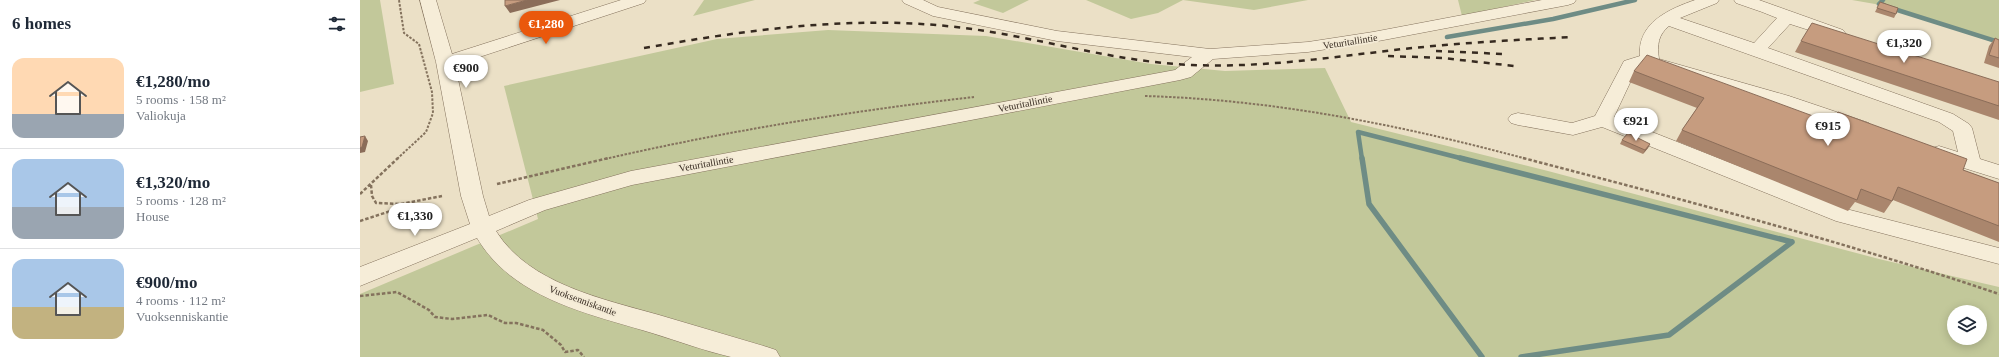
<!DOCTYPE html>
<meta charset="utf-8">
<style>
body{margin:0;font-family:"Times New Roman",serif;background:#f2f2f3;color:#1f2937;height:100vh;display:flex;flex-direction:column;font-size:15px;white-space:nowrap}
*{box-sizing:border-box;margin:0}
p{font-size:13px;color:#747a83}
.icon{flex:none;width:22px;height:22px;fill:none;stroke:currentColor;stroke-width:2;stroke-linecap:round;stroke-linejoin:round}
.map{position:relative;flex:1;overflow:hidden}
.drawer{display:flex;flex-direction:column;background:#fff;width:360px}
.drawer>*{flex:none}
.buttons{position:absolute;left:1587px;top:305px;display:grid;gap:8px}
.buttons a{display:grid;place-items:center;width:40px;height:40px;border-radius:50%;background:#fff;box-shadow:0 2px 10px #0003;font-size:20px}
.price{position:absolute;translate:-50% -34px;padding:0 9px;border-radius:14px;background:#fff;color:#222;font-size:13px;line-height:26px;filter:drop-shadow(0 1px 2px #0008)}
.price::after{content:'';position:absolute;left:50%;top:24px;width:12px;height:9px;margin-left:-6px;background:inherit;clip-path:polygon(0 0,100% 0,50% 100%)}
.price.selected{background:#ea580c;color:#fff}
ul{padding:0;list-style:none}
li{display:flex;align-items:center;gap:12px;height:100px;padding:0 12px}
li+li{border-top:1px solid #e0e1e3}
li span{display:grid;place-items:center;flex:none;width:112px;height:80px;border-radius:12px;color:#555}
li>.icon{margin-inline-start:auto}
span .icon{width:48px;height:48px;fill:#fffc;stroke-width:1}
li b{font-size:17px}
h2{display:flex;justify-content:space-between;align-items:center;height:48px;padding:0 12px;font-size:17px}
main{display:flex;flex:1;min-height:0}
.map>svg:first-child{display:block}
</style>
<main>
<section class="drawer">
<h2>6 homes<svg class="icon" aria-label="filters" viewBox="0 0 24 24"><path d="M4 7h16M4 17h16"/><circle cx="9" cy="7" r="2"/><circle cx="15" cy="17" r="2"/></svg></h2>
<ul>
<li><span style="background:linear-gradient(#ffd9b3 70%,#9aa5b1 0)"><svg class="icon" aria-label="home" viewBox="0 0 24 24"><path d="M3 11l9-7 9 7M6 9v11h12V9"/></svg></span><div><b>€1,280/mo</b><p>5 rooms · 158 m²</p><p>Valiokuja</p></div></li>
<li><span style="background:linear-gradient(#a9c7e8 60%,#9aa5b1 0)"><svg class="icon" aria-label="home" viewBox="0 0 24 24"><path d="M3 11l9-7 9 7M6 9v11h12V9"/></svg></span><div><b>€1,320/mo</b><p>5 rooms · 128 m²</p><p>House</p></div></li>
<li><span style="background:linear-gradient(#a9c7e8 60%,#c2b280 0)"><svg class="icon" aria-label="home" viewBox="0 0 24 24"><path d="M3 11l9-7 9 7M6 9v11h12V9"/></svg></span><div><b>€900/mo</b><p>4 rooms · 112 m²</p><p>Vuoksenniskantie</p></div></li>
</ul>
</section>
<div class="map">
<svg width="1639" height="357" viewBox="0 0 1639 357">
<rect width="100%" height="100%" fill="#ebe0c6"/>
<path fill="#c2c89a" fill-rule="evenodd" d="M0,0H20L34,84L0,92Z
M344,0H395L333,16Z
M620,0H669L643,13L613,3Z
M726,0H948L894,10L823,0L798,13L771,19Z
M1098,0H1175L1102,16Z
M1492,0H1639V44L1515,4Z
M468,30L626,36L791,64L865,71L965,68L991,122L1188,171L1519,259L1639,287V357H0V294L178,219L144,86L357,39ZM1594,312H1620V338H1594Z"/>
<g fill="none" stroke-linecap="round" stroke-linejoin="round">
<path stroke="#6e8c85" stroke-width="4.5" d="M1523,0L1519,4L1524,5
M1531,8L1639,42
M1087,37L1193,19L1275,0
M1002,159L998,132L1104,159"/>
<path stroke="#6e8c85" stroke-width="5.5" d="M1002,158L1009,204L1122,357
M1100,158L1432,242
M1161,357L1309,335L1432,242"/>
<defs>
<path id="minor" d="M60,0H76L92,54L261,0H286L284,3L95,65L123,196L129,216L169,200L271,171L815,70L832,57L697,41L573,16L544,3L542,0H563L578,7L697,31L850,49L948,42L1013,32L1182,0H1216L1214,3L1208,5L1013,42L948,52L853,59L831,77L820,80L272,185L185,210L136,231C169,284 243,299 299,315C335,326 371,336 407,347L416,350L420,357C404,357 386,357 371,357C345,351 318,341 292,333C230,314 153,299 117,238L0,286V267L110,224L101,196L76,62Z
M1335,0H1359L1357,3L1320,18L1394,43L1417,18L1402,12L1376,3L1374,0H1399L1483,30L1486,34L1483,38L1477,39L1430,24L1408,48L1593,114L1609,124L1612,128L1620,159L1639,165V179L1572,158L1569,153L1572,148L1579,146L1598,152L1593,131L1579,122L1309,26C1298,35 1297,45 1299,59L1429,96L1509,123L1512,127L1509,131L1502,133L1495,131L1415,104L1281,67L1277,68L1254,117L1490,210L1639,248V264L1476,221L1242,127L1213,135L1158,125L1151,123L1148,119L1151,115L1158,113L1212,123L1235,116L1264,61L1280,56C1277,23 1309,9 1335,0Z"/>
</defs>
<use href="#minor" stroke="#84725d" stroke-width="1"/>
<path stroke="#84725d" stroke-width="2" stroke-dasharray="2.5 1.5" stroke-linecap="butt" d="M785,96C917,100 1040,125 1167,159
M37,159L66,132L73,113L72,92L59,44L44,33L39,0
M245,159C367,131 490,111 614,97"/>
<path stroke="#84725d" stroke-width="2.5" stroke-dasharray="3.5 2" stroke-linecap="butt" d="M1163,158C1323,200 1483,241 1639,294
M137,184L249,158
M11,185L12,196L16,203L41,204L82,196
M0,194L38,158
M0,221L49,205
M0,296L37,292L69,310L75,317L92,319L128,315L145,323H156L183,330L201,345L205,352L218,350L224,357"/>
<use href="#minor" fill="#f6edd8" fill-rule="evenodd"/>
<path stroke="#362a20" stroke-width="2.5" stroke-dasharray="6 6" stroke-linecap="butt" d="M284,48C387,30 491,15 596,27C676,36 752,62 832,65C903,68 973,57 1043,49C1099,43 1155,40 1211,37
M1076,51L1144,54
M1028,56L1083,58L1154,66"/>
</g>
<path fill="#aa866d" d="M1520,2L1536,14L1534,18L1515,12Z
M1635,38L1639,40V68L1624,63L1629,46Z
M1441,41L1639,82V120L1435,52Z
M1274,71L1471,122L1478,112L1603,170L1639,183V242L1533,200L1524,213L1495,202L1488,211L1316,141L1322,130L1337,108L1269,82Z
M1262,140L1290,144L1288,148L1283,154L1260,144Z"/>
<path fill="#8b6d59" d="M167,0H200L150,13L145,6Z
M5,136L8,141L5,152L0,153V148Z
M1290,144L1288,148L1283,154L1285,150Z"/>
<path fill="#c69c7f" stroke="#8b6d59" d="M145,0H167L145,6Z
M1520,2L1538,8L1536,14L1517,8Z
M1452,23L1639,82V106L1441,41Z
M1635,38L1639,40V58L1629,55Z
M1287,55L1472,123L1478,112L1607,159L1603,170L1639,183V226L1538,187L1532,201L1501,189L1497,200L1322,130L1344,98L1274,71Z
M1268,133L1290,144L1285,150L1262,140Z
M5,136L2,147L0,148V137Z"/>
<g text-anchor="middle" stroke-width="3.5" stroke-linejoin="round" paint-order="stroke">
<g font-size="10" fill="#362a20" stroke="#f3ead5">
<text transform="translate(990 41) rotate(-9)" y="4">Veturitallintie</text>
<text transform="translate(665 103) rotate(-11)" y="4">Veturitallintie</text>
<text transform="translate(346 163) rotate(-10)" y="4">Veturitallintie</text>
<text transform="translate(223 300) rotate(20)" y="4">Vuoksenniskantie</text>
</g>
</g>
</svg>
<div class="buttons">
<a><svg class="icon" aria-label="layers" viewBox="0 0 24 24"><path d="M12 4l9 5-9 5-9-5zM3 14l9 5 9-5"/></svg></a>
</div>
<b class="price selected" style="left:186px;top:45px">€1,280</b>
<b class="price" style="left:1544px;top:64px">€1,320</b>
<b class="price" style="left:106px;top:89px">€900</b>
<b class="price" style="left:1276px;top:142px">€921</b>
<b class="price" style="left:1468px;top:147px">€915</b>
<b class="price" style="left:55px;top:237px">€1,330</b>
</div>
</main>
